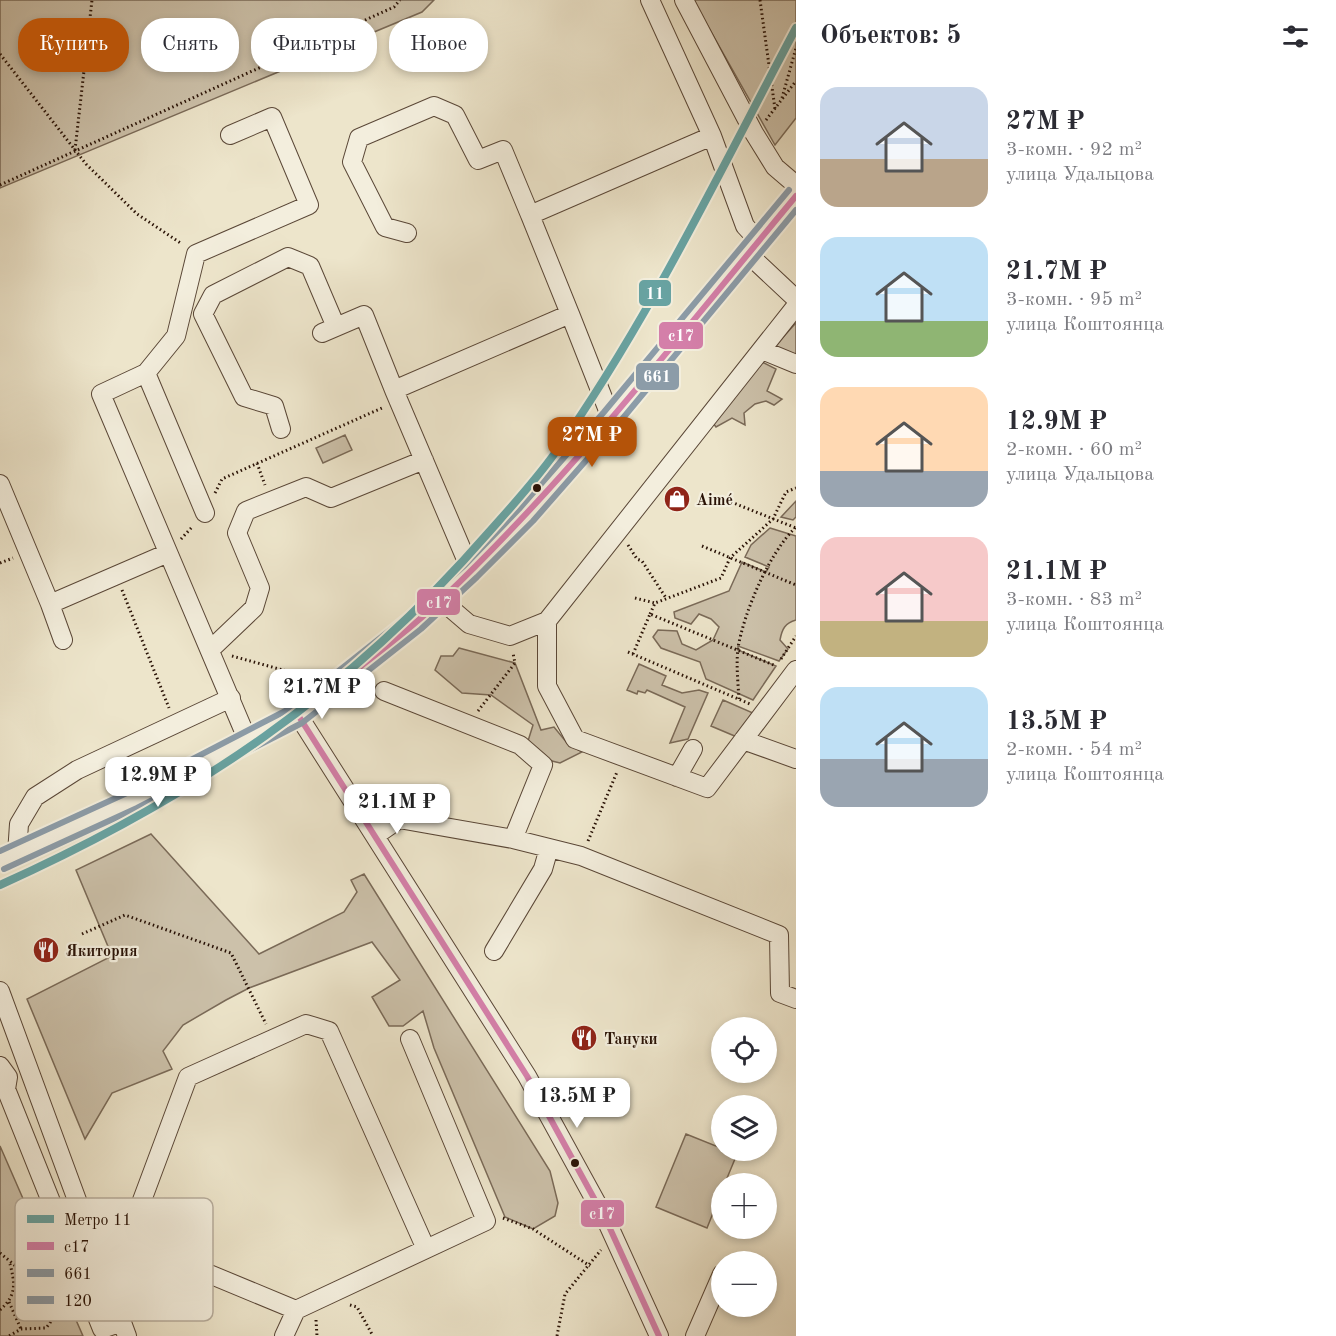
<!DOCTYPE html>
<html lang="ru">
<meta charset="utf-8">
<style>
body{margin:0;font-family:"Old Standard TT",serif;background:#f7f7f7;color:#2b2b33;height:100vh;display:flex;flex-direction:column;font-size:22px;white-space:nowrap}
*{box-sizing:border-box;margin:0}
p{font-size:20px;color:#7c7c81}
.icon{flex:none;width:33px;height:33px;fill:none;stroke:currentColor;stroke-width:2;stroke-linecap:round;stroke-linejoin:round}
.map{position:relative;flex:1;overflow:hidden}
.details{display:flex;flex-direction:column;background:#fff;width:540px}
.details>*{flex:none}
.top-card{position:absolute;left:18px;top:18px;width:570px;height:54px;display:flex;gap:12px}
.fabs{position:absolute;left:711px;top:1017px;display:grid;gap:12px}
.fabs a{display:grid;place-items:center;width:66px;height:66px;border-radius:50%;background:#fff;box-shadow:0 3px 9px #0003;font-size:30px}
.price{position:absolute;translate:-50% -51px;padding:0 14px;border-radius:12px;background:#fff;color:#222;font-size:20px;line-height:39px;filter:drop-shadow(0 2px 3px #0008)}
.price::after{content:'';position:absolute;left:50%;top:36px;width:18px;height:14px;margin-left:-9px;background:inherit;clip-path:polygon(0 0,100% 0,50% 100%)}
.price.on{background:#b45309;color:#fff}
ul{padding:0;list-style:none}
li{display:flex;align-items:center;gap:18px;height:150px;padding:0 24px}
li span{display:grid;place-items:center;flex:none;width:168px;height:120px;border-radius:18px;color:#555}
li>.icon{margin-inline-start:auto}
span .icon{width:72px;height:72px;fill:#fffc;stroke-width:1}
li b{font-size:26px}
h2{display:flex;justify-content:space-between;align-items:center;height:72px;padding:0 24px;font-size:26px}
.tag{padding:0 21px;border-radius:24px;background:#fff;box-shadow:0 3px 9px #0003;font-size:21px;line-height:54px}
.tag.on{background:#b45309;color:#fff}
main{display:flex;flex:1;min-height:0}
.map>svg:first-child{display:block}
</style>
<main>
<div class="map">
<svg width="796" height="1336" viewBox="0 0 796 1336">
<rect width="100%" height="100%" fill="#ede5cb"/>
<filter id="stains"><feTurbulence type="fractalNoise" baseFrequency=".00333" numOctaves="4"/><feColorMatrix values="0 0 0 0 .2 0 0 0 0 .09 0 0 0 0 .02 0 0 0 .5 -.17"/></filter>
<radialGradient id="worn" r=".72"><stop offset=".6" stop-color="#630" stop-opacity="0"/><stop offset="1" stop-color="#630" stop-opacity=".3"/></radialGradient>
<path fill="#ccc1aa" stroke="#7a6a58" stroke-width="1.5" d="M0,0H434L422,12L0,188Z
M693,0H796V118L775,145Z
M796,323V356L774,347Z
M762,362L776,369L767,391L782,399L774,405L766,401L755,404L744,413L745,425L732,418L716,427L713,423Z
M345,435L352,450L323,463L316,448Z
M796,501V517L793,520L781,517Z
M770,528L796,536V620C785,623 782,629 780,640L788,649L779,661L738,646V650L776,666L753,700L706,679L700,662L661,648L653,637L658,630L677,631L682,644L696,650L713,640L719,627L711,619L699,614L691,624L675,618L674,612L729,591L742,562L766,572L769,567L745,557L751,545Z
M459,648L515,663L541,730L554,727L567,743L582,752L560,763L552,761L528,741L533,725L491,695L462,693L435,670L441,656H453Z
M639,664L666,676L662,685L682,693L699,690L708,693L688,739L670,743L685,707L647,690L645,693L638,691L637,694L627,690Z
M723,700L753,713L737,737L711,726Z
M151,834L259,954L344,912L357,892L351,880L364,874L550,1171L558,1203L555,1216L533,1229L505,1217L434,1048L423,1011L403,1026H389L372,997L400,980L372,942L249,988L226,1000L183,1025L163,1051L172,1069L112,1093L85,1139L27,999L112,956L76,870Z
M686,1134L721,1148L722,1150L737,1154L725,1183L722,1184L721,1193L707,1228L656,1207Z
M0,1146L83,1336H0Z"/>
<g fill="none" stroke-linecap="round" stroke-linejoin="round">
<defs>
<path id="minor" d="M650,0L712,136L745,226L759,241
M684,0L754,133L775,167L796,185
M230,135L272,117L309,205L196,254L176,336L146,373L101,394L248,741
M407,233L385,227L352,162L359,138L434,106L455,115L478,160L503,150L530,215
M748,254L796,299
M796,306L547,621V686L575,739L707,788L796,670
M570,314L611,418
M322,333L364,315L394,390
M762,350L796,364
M146,373L205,513
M281,429L274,406L244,397L203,314L213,295L288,257L310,266L336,327
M0,484L50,604L168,553
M471,571L394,390L570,314L530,215L712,136
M441,600L469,624L510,636L547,621
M50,604L63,640
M210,650L254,608L260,588L237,533L246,511L306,487L331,498L424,460
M384,691L520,745L543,765L513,839
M298,715L527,1076L607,1222L659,1336
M743,740L796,759
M677,777L693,749
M376,835L399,819L513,839L581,856L779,935L780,993L796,999
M17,854L19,824L35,797L77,770L231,698
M0,861L133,800L298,715L415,622L471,571L526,515L611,418L796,196
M494,951L543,869L549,848
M0,991L127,1336
M410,1039L486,1221L296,1310L161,1254L141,1203L188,1077L306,1024L329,1031L426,1249
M0,1066L8,1077L6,1089L102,1329L122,1322
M284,1336L296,1310
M695,1336L722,1274"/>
</defs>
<use href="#minor" stroke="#5a4737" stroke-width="20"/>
<path stroke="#291206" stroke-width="3" stroke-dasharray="1.5 3" stroke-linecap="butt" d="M760,0L775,109
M0,54L86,164L137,214L182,244
M782,98L796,48
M766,120L796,81
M75,150L92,0
M0,185L394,7L400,0
M257,463L265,485
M215,493L222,479L382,408
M731,502L796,528
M181,539L193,526
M628,545L637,559L642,561L666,598
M702,546L796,585
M0,563L13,558
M122,590L169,708
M635,598L655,603
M650,614L655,603L721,578L730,558L773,519L786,492L796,488
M628,652L750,704
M633,654L650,614L776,666
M232,656L312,678
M781,659L796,636
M739,699C738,683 736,664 738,648C744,612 769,553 796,527
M478,711L515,663L513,653
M588,841L617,772
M82,934L125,915L231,953L266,1024
M503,1218L533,1229L590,1266
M0,1253L24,1273L55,1291C59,1304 55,1318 46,1328L21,1329L9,1336
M9,1302L21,1329
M350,1305L357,1307L373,1336
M0,1310C17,1295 15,1283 10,1264
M316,1320L317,1336
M557,1336L565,1294L601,1250"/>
<use href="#minor" stroke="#f3eedd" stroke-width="18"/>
<defs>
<path id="bus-1" d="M298,715C345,677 399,640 443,598C572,475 682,333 796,196
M298,715L527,1076L607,1222L659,1336"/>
<path id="bus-2" d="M4,869L137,808L302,723L421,629L477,577L533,521L618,424L796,210"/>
<path id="bus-3" d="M0,851L129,792L293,707L409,615L465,565L519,509L604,412L789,190"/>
</defs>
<use href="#bus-1" stroke="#f3eedd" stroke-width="10"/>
<use href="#bus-2" stroke="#f3eedd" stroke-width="10"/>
<use href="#bus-3" stroke="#f3eedd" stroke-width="10"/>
<use href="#bus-1" stroke="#d47fa9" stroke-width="6"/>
<use href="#bus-2" stroke="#8c9ca8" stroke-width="6"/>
<use href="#bus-3" stroke="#8c9ca8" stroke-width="6"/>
<defs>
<path id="metro-1" d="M0,885C195,797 348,694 489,532C512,506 535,481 555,453C649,320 720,171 796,28"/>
</defs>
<use href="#metro-1" stroke="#f3eedd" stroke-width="12"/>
<use href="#metro-1" stroke="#68a3a2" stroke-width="8"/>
</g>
<defs>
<symbol id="shop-disc" viewBox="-11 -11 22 22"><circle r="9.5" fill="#8f2418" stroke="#f3eedd"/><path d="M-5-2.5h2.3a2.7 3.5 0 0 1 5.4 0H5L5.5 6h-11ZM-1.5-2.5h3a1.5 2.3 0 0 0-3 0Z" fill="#fff"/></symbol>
<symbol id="restaurant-disc" viewBox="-11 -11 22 22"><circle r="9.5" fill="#8f2418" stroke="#f3eedd"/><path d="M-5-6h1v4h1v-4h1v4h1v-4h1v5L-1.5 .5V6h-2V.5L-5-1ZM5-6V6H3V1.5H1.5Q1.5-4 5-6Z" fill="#fff"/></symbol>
</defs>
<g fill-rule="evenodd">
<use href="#shop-disc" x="662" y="484" width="30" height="30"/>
<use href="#restaurant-disc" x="31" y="935" width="30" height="30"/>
<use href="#restaurant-disc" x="569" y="1023" width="30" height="30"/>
</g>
<g fill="#291206" stroke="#f3eedd" stroke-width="2">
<circle cx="537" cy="488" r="5"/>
<circle cx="575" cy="1163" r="5"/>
</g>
<g text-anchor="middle" stroke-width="4.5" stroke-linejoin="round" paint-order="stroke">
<g font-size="16" font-weight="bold" fill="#291206" stroke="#f3eedd" text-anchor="start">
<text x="696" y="505">Aimé</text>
<text x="66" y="956">Якитория</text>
<text x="604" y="1044">Тануки</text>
</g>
</g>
<rect x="15" y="1198" width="198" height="123" rx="9" fill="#f3eedd" stroke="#b6ac9c" stroke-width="1.5"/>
<rect x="27" y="1215" width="27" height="8" fill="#68a3a2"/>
<rect x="27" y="1242" width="27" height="8" fill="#d47fa9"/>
<rect x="27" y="1269" width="27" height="8" fill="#8c9ca8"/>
<rect x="27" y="1296" width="27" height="8" fill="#8c9ca8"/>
<g font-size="16" fill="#291206">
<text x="64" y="1225">Метро 11</text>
<text x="64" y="1252">с17</text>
<text x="64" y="1279">661</text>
<text x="64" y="1306">120</text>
</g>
<g stroke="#f3eedd" stroke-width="2">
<rect x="638" y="279" width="34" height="28" rx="6" fill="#68a3a2"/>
<rect x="658" y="321" width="46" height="29" rx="6" fill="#d47fa9"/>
<rect x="635" y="362" width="45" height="29" rx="6" fill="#8c9ca8"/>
<rect x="416" y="588" width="45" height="28" rx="6" fill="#d47fa9"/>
<rect x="580" y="1199" width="45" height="29" rx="6" fill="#d47fa9"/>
</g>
<g font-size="16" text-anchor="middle" font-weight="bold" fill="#fff">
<text x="655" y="299">11</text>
<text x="681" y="341">с17</text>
<text x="657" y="382">661</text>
<text x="439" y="608">с17</text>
<text x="602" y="1219">с17</text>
</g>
<rect width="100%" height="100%" filter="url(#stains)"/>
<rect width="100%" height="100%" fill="url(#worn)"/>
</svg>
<div class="fabs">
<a><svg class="icon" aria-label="locate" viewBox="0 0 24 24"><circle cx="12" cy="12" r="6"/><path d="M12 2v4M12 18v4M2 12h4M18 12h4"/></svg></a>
<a><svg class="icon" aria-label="layers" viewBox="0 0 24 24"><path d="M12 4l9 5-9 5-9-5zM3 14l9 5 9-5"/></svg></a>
<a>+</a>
<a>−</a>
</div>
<b class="price on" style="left:592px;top:468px">27M ₽</b>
<b class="price" style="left:322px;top:720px">21.7M ₽</b>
<b class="price" style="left:158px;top:808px">12.9M ₽</b>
<b class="price" style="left:397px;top:835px">21.1M ₽</b>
<b class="price" style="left:577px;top:1129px">13.5M ₽</b>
<div class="top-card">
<a class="tag on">Купить</a>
<a class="tag">Снять</a>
<a class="tag">Фильтры</a>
<a class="tag">Новое</a>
</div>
</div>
<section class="details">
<h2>Объектов: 5<svg class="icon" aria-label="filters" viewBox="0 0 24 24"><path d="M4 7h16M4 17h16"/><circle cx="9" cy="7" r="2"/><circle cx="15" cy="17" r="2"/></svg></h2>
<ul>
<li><span style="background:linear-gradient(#c9d6e8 60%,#b9a48a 0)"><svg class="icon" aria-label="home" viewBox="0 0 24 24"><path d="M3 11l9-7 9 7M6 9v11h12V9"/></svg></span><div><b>27M ₽</b><p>3-комн. · 92 m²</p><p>улица Удальцова</p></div></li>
<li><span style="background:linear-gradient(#bfe0f5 70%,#8fb573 0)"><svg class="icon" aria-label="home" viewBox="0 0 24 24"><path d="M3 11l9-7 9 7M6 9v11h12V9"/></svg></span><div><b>21.7M ₽</b><p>3-комн. · 95 m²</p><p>улица Коштоянца</p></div></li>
<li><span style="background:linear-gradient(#ffd9b3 70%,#9aa5b1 0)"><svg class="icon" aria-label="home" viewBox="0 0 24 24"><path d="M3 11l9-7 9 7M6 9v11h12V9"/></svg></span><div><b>12.9M ₽</b><p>2-комн. · 60 m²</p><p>улица Удальцова</p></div></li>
<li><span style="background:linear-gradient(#f6c9c9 70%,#c2b280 0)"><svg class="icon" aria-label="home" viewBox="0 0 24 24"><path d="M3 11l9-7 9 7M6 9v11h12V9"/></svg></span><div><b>21.1M ₽</b><p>3-комн. · 83 m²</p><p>улица Коштоянца</p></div></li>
<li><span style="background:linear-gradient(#bfe0f5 60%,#9aa5b1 0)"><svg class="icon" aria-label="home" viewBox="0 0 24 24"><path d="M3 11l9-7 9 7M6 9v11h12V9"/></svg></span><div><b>13.5M ₽</b><p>2-комн. · 54 m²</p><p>улица Коштоянца</p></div></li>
</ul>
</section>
</main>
